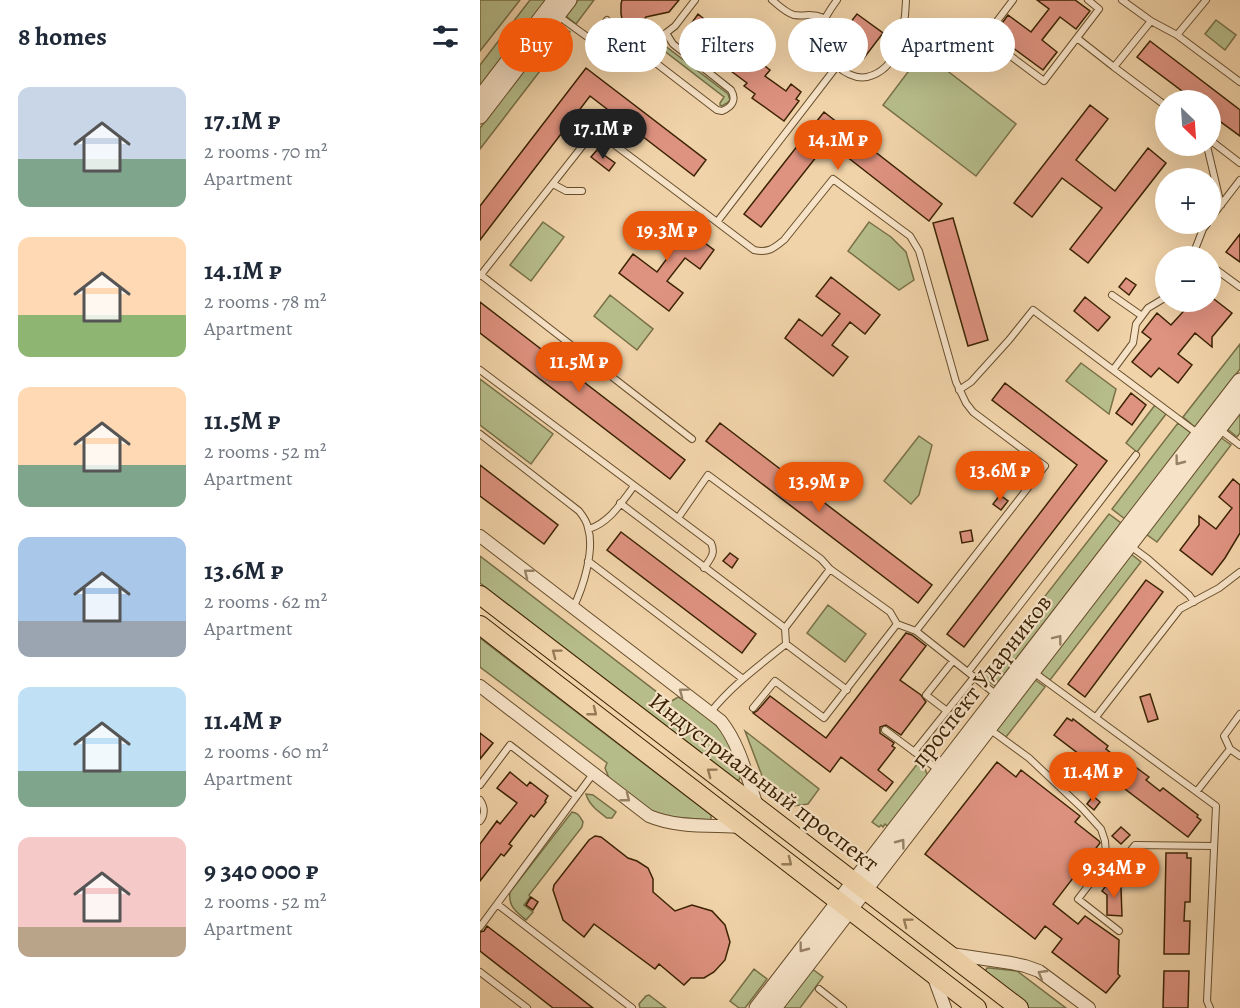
<!DOCTYPE html>
<meta charset="utf-8">
<style>
body{margin:0;font-family:Alegreya,serif;background:#f2f2f3;color:#1f2937;height:100vh;display:flex;flex-direction:column;font-size:22px;white-space:nowrap}
*{box-sizing:border-box;margin:0}
p{font-size:20px;color:#747a83}
.icon{flex:none;width:33px;height:33px;fill:none;stroke:currentColor;stroke-width:2;stroke-linecap:round;stroke-linejoin:round}
.map{position:relative;flex:1;overflow:hidden}
.sheet{display:flex;flex-direction:column;background:#fff;width:480px}
.sheet>*{flex:none}
.guide{position:absolute;left:18px;top:18px;width:570px;height:54px;display:flex;gap:12px}
.needle{width:39px;rotate:155deg}
.buttons{position:absolute;left:675px;top:90px;display:grid;gap:12px}
.buttons a{display:grid;place-items:center;width:66px;height:66px;border-radius:50%;background:#fff;box-shadow:0 6px 24px #0002;font-size:30px}
.price{position:absolute;translate:-50% -51px;padding:0 14px;border-radius:21px;background:#ea580c;color:#fff;font-size:20px;line-height:39px;filter:drop-shadow(0 2px 3px #0008)}
.price::after{content:'';position:absolute;left:50%;top:36px;width:18px;height:14px;margin-left:-9px;background:inherit;clip-path:polygon(0 0,100% 0,50% 100%)}
.price.on{background:#222;color:#fff}
ul{padding:0;list-style:none}
li{display:flex;align-items:center;gap:18px;height:150px;padding:0 18px}
li span{display:grid;place-items:center;flex:none;width:168px;height:120px;border-radius:12px;color:#555}
li>.icon{margin-inline-start:auto}
span .icon{width:72px;height:72px;fill:#fffc;stroke-width:1}
li b{font-size:26px}
h2{display:flex;justify-content:space-between;align-items:center;height:72px;padding:0 18px;font-size:26px}
.tag{padding:0 21px;border-radius:27px;background:#fff;box-shadow:0 6px 24px #0002;font-size:21px;line-height:54px}
.tag.on{background:#ea580c;color:#fff}
main{display:flex;flex:1;min-height:0}
.map>svg:first-child{display:block}
</style>
<main>
<section class="sheet">
<h2>8 homes<svg class="icon" aria-label="filters" viewBox="0 0 24 24"><path d="M4 7h16M4 17h16"/><circle cx="9" cy="7" r="2"/><circle cx="15" cy="17" r="2"/></svg></h2>
<ul>
<li><span style="background:linear-gradient(#c9d6e8 60%,#7fa58c 0)"><svg class="icon" aria-label="home" viewBox="0 0 24 24"><path d="M3 11l9-7 9 7M6 9v11h12V9"/></svg></span><div><b>17.1M ₽</b><p>2 rooms · 70 m²</p><p>Apartment</p></div></li>
<li><span style="background:linear-gradient(#ffd9b3 65%,#8fb573 0)"><svg class="icon" aria-label="home" viewBox="0 0 24 24"><path d="M3 11l9-7 9 7M6 9v11h12V9"/></svg></span><div><b>14.1M ₽</b><p>2 rooms · 78 m²</p><p>Apartment</p></div></li>
<li><span style="background:linear-gradient(#ffd9b3 65%,#7fa58c 0)"><svg class="icon" aria-label="home" viewBox="0 0 24 24"><path d="M3 11l9-7 9 7M6 9v11h12V9"/></svg></span><div><b>11.5M ₽</b><p>2 rooms · 52 m²</p><p>Apartment</p></div></li>
<li><span style="background:linear-gradient(#a9c7e8 70%,#9aa5b1 0)"><svg class="icon" aria-label="home" viewBox="0 0 24 24"><path d="M3 11l9-7 9 7M6 9v11h12V9"/></svg></span><div><b>13.6M ₽</b><p>2 rooms · 62 m²</p><p>Apartment</p></div></li>
<li><span style="background:linear-gradient(#bfe0f5 70%,#7fa58c 0)"><svg class="icon" aria-label="home" viewBox="0 0 24 24"><path d="M3 11l9-7 9 7M6 9v11h12V9"/></svg></span><div><b>11.4M ₽</b><p>2 rooms · 60 m²</p><p>Apartment</p></div></li>
<li><span style="background:linear-gradient(#f6c9c9 75%,#b9a48a 0)"><svg class="icon" aria-label="home" viewBox="0 0 24 24"><path d="M3 11l9-7 9 7M6 9v11h12V9"/></svg></span><div><b>9 340 000 ₽</b><p>2 rooms · 52 m²</p><p>Apartment</p></div></li>
</ul>
</section>
<div class="map">
<svg width="760" height="1008" viewBox="0 0 760 1008">
<rect width="100%" height="100%" fill="#f1d3a9"/>
<filter id="stains"><feTurbulence type="fractalNoise" baseFrequency=".00333" numOctaves="4"/><feColorMatrix values="0 0 0 0 .2 0 0 0 0 .09 0 0 0 0 .02 0 0 0 .5 -.17"/></filter>
<radialGradient id="worn" r=".72"><stop offset=".6" stop-color="#630" stop-opacity="0"/><stop offset="1" stop-color="#630" stop-opacity=".3"/></radialGradient>
<path fill="#b6bd8b" stroke="#787047" stroke-width="1.5" d="M0,0H40L0,51Z
M50,0H67L0,88V65Z
M98,0H114L96,24L86,16Z
M736,20L756,35L745,50L725,34Z
M79,25L90,32L0,149V128Z
M177,41L180,42L248,94L250,100L247,103L242,106L240,105V103L244,97L183,50L178,55H175L173,53C171,48 172,44 177,41Z
M443,52L536,124L496,176L403,105Z
M63,222L84,237L51,281L30,265Z
M389,222L411,237L426,252L434,280L419,290L368,251Z
M130,295L173,329L157,350L114,316Z
M760,344V369L715,427L703,417Z
M601,363L636,389L629,414L586,381Z
M0,379L73,434L51,464L0,425Z
M675,405L686,414L657,452L646,443Z
M760,411V433L757,437L746,428Z
M698,423L711,433L645,519L632,509Z
M439,436L452,445L439,495L431,504L404,481Z
M740,437L751,445L677,542L666,534Z
M629,514L641,523L515,686L502,677Z
M651,554L661,562L570,680L559,672Z
M0,556L190,702L198,697L202,699C214,708 233,719 242,732C252,744 256,761 261,775L259,780H257L0,583Z
M348,605L386,634L365,662L327,633Z
M0,638L231,815V819L230,820L192,817L172,812L129,778L125,768L127,763L0,667Z
M554,679L565,687L526,737L515,729Z
M265,731L339,789L328,804L313,806L295,793L284,781Z
M438,763L444,767L448,776L409,827L405,824L403,827L401,825L399,827L392,822Z
M106,794L113,795L136,812L132,818H127C118,811 109,805 106,794Z
M92,812C99,813 100,817 103,822L102,827L49,895L50,897L44,905L53,912L46,920C36,912 28,906 30,892Z
M331,968L343,977L320,1008H301Z
M507,968H510L537,971L586,1008H549L507,976L505,971Z
M274,969L287,979L265,1008H259L250,1001Z
M169,995L186,1008H160L159,1004L166,996Z"/>
<path fill="#de9280" stroke="#3b2303" stroke-width="1.5" d="M142,0H199L189,12L166,17L153,35L147,30L143,24L141,14V4Z
M557,0H595L610,11L596,29L580,17L562,40L577,52L563,70L514,34L528,15L551,32L569,9Z
M218,14L229,23L232,19L285,58L281,63L290,70L285,76L306,91L311,84L321,92L316,99L319,101L304,121L272,98L275,94L264,86L267,83L208,39L211,34L206,31Z
M377,14L403,33L384,58L358,38Z
M670,41L760,110V136L730,114V100H714L657,57Z
M106,68L226,160L214,176L110,96L0,240V206Z
M610,105L628,119L596,160L635,191L668,148L686,163L608,263L590,249L622,208L582,178L552,217L534,203Z
M344,112L462,204L449,221L348,142L281,227L264,214Z
M117,150L135,163L129,171L111,157Z
M185,213L234,250L220,269L205,258L187,281L203,293L189,311L139,273L153,254L177,272L194,249L171,231Z
M473,218L508,340L488,346L453,223Z
M760,234V262L746,252Z
M351,277L400,315L385,334L370,322L352,345L368,357L353,376L305,338L319,319L342,336L360,314L336,296Z
M646,278L656,285L649,295L639,287Z
M730,296L752,313L732,337V347L715,333L698,354L712,365L698,383L679,368L671,377L652,362L671,339L662,332L677,313L691,325L712,302H730Z
M605,297L630,317L618,331L594,311Z
M0,302L205,460L190,479L0,333Z
M525,383L627,461L484,647L467,634L597,465L512,400Z
M651,393L666,405L652,425L636,413Z
M240,423L452,585L438,603L226,441Z
M0,465L78,525L64,544L0,496Z
M753,479L760,485V533L745,558L732,575L700,550L719,525V516L736,529L752,508L739,497Z
M520,495L528,501L521,510L513,504Z
M491,530L493,541L482,543L480,532Z
M141,532L276,634L262,653L127,550Z
M250,553L258,559L252,568L243,561Z
M666,580L683,592L605,697L588,684Z
M426,633L432,635L446,646L420,680L441,695L446,702L421,735L406,725L400,727V733L414,743L412,746L415,748L398,770L413,782L406,791L361,757L350,772L273,713L277,711L290,696L346,738Z
M670,694L678,719L668,722L660,697Z
M587,718L592,721L593,719L628,746L626,749L640,760L642,757L669,777L666,780L680,791L683,788L718,815L717,817L721,820L708,837L574,735Z
M0,733L13,743L0,759Z
M517,762L536,777L541,770L600,816L595,822L619,841L620,843L573,904L598,924L605,916L639,940L638,974L640,976L626,993L572,952L582,939L565,926L555,939L445,854Z
M30,772L47,786L50,782L68,796L65,801L66,802L54,817L51,815L29,844L32,846L24,856L21,854L0,881V844L17,821L20,824L37,803L17,788Z
M613,796L620,802L614,810L607,804Z
M641,827L650,835L641,844L632,836Z
M115,836L121,837L148,858L157,861L168,868L173,879V892L195,911L212,905L232,911L245,925L250,942L245,960L234,972L224,978H211L204,985L179,964L175,969L114,924L104,937L83,920L73,890L74,885L109,840Z
M686,853H707V858H711L710,902H705L704,921H710L709,954H684Z
M630,880L641,888L642,916L627,915V895L622,891Z
M51,897L58,902L53,910L46,905Z
M7,926L41,952L113,1008H73L0,951V932L4,931Z
M684,971H709L708,1008H683Z"/>
<g fill="none" stroke-linecap="round" stroke-linejoin="round">
<defs>
<path id="service" d="M292,0C298,5 306,13 314,15C327,17 329,12 344,18
M533,0L505,37L564,81L619,9L608,0
M642,0L671,21
M726,0L697,35L760,82
M77,15L138,59L144,61L151,57L166,44L186,33L195,26L215,0
M597,38L634,67
M111,40L127,20
M159,50L237,110L242,111C252,107 257,100 251,90L193,44L186,33
M357,66C334,38 337,28 357,0
M686,106L634,67L671,21L697,35
M730,140L760,163
M727,146L741,205
M73,184L86,191H102
M730,219L760,180
M237,222L357,66C365,73 376,79 387,77C420,69 425,29 426,0
M714,252L723,229L727,224
M711,256L714,252L720,256
M730,265L760,287
M1,275L212,439
M0,276L115,130L274,250C288,253 293,249 304,240L353,179L430,236L439,251L476,382L486,403L493,412L565,466L436,631
M632,295L662,316
M0,370L231,543C236,554 230,559 224,568
M633,370L653,343L656,324L668,308L683,299L686,295
M479,390L491,382L529,340L553,310L717,433
M739,429L760,445
M0,434L99,511C103,516 107,521 108,528C115,550 103,588 93,608
M140,503L305,628
M198,518L228,475L341,559L350,569L410,612L417,624
M109,529C130,522 141,503 154,486
M649,545L668,559L709,595L714,602
M108,561L263,679
M350,569L305,628L306,644L367,690
M552,671L736,806L727,1001L730,1008
M488,672L656,455
M273,708L295,681L344,718L417,624L436,631L518,696
M467,711L446,695L473,661
M230,713C251,686 280,665 306,644
M760,714L744,736L750,749L760,756
M616,717L700,609L739,588L760,572
M508,728L549,758L602,808L621,829L625,841L626,854L622,868L598,899L639,931
M405,730L460,771
M434,752L494,677
M0,785L30,745L96,796
M717,791L750,749
M0,800C5,807 5,815 0,821
M640,864L655,845L734,846
M17,904L152,1008
M0,927L113,774
M0,972L47,1008
M339,989L363,1008"/>
<path id="minor" d="M0,536L241,721C260,745 267,777 277,806
M0,686L169,816C197,828 231,825 262,827
M471,954L531,963L545,966L559,971L609,1008
M453,975L465,1008"/>
<path id="tertiary" d="M0,98L75,0
M0,116L89,0
M277,1008L760,381
M294,1008L760,401"/>
<path id="primary" d="M0,595L539,1008
M0,625L497,1008"/>
</defs>
<use href="#service" stroke="#684f2c" stroke-width="8"/>
<use href="#minor" stroke="#684f2c" stroke-width="14"/>
<use href="#tertiary" stroke="#684f2c" stroke-width="17"/>
<use href="#primary" stroke="#3b2303" stroke-width="20"/>
<use href="#service" stroke="#f6e2c7" stroke-width="6"/>
<use href="#minor" stroke="#f6e2c7" stroke-width="12"/>
<use href="#tertiary" stroke="#f6e2c7" stroke-width="15"/>
<use href="#primary" stroke="#f1d3a9" stroke-width="18"/>
</g>
<defs><path id="oneway-chevron" d="M-2-3.5L2.5 0L-2 3.5" fill="none" stroke-width="1.6" stroke-linecap="round" stroke-linejoin="round" transform="scale(1.5)"/></defs>
<g stroke="#988265">
<use href="#oneway-chevron" transform="translate(699 461) rotate(127)"/>
<use href="#oneway-chevron" transform="translate(48 573) rotate(-142)"/>
<use href="#oneway-chevron" transform="translate(578 639) rotate(-52)"/>
<use href="#oneway-chevron" transform="translate(203 692) rotate(-143)"/>
<use href="#oneway-chevron" transform="translate(146 798) rotate(38)"/>
<use href="#oneway-chevron" transform="translate(421 843) rotate(-53)"/>
<use href="#oneway-chevron" transform="translate(323 948) rotate(127)"/>
<use href="#oneway-chevron" transform="translate(562 974) rotate(-149)"/>
</g>
<g stroke="#967b56">
<use href="#oneway-chevron" transform="translate(76 653) rotate(-143)"/>
<use href="#oneway-chevron" transform="translate(113 712) rotate(38)"/>
<use href="#oneway-chevron" transform="translate(231 772) rotate(-143)"/>
<use href="#oneway-chevron" transform="translate(308 862) rotate(38)"/>
<use href="#oneway-chevron" transform="translate(427 922) rotate(-143)"/>
</g>
<g text-anchor="middle" stroke-width="4.5" stroke-linejoin="round" paint-order="stroke">
<g font-size="24" fill="#3b2303" stroke="#f6e2c7">
<text transform="translate(501 681) rotate(-52)" y="8">проспект Ударников</text>
<text transform="translate(284 782) rotate(37)" y="8">Индустриальный проспект</text>
</g>
</g>
<rect width="100%" height="100%" filter="url(#stains)"/>
<rect width="100%" height="100%" fill="url(#worn)"/>
</svg>
<div class="buttons">
<a><svg class="needle" viewBox="-14 -14 28 28"><path d="M0-13l5 13h-10z" fill="#e53935"/><path d="M0 13l5-13h-10z" fill="#747a83"/></svg></a>
<a>+</a>
<a>−</a>
</div>
<b class="price on" style="left:123px;top:160px">17.1M ₽</b>
<b class="price" style="left:358px;top:171px">14.1M ₽</b>
<b class="price" style="left:187px;top:262px">19.3M ₽</b>
<b class="price" style="left:99px;top:393px">11.5M ₽</b>
<b class="price" style="left:520px;top:502px">13.6M ₽</b>
<b class="price" style="left:339px;top:513px">13.9M ₽</b>
<b class="price" style="left:613px;top:803px">11.4M ₽</b>
<b class="price" style="left:634px;top:899px">9.34M ₽</b>
<div class="guide">
<a class="tag on">Buy</a>
<a class="tag">Rent</a>
<a class="tag">Filters</a>
<a class="tag">New</a>
<a class="tag">Apartment</a>
</div>
</div>
</main>
